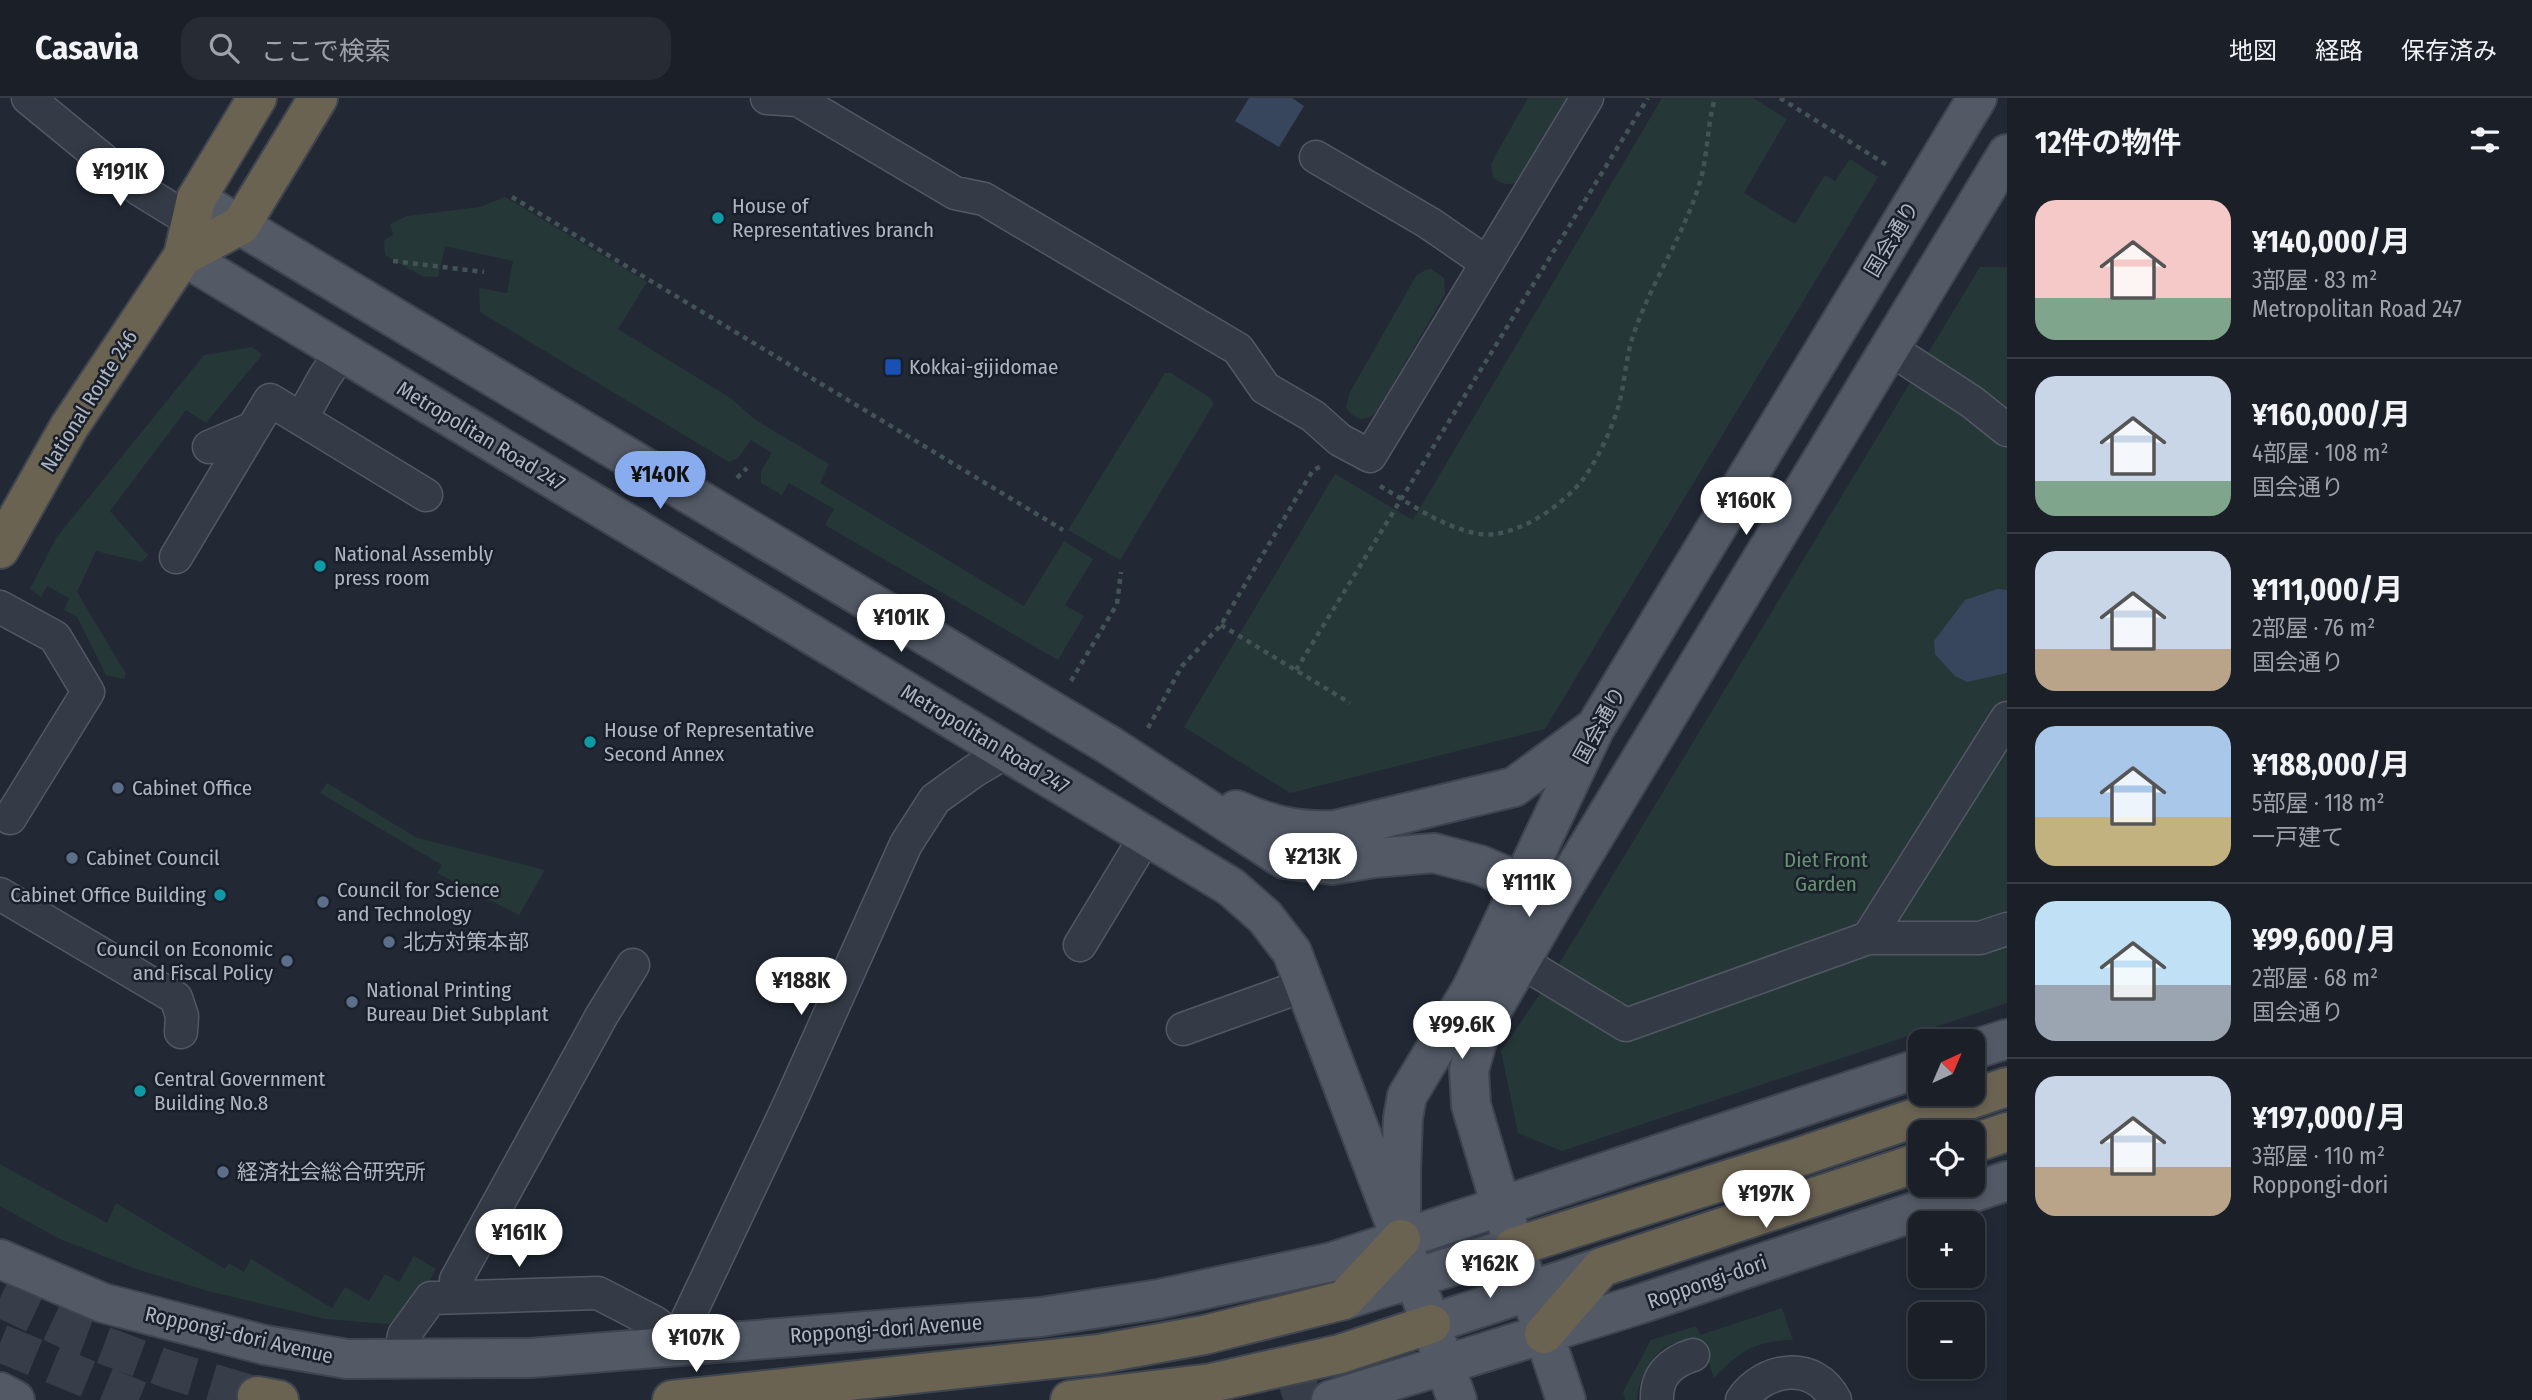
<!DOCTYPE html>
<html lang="ja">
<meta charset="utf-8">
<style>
body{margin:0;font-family:"Fira Sans Condensed","Noto Sans JP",sans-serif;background:#272c34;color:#f1f3f6;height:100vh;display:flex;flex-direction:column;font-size:26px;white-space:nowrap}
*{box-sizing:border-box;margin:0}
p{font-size:23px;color:#9fa2a8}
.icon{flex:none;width:38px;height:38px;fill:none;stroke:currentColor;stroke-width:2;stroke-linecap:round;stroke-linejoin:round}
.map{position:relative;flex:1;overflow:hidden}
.drawer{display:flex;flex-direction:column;background:#1a1f28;width:525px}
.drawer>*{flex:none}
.needle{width:46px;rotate:44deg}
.fabs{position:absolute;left:1908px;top:931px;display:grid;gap:14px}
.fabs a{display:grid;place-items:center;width:77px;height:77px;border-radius:14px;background:#1a1f28;box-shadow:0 4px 10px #0003,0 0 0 2px #383d45;font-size:35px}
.price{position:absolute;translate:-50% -60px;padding:0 16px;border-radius:24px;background:#fff;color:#222;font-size:23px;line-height:46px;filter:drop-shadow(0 2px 4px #0008)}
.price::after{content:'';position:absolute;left:50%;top:42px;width:21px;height:16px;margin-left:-10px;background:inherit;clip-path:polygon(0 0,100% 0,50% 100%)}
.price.current{background:#89acee;color:#111}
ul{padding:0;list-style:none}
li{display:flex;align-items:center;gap:21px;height:175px;padding:0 28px}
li+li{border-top:2px solid #383d45}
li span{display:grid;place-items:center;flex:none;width:196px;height:140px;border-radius:21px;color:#555}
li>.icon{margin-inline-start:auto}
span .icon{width:84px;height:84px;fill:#fffc;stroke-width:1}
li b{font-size:30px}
h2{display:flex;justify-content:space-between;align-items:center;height:84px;padding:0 28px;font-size:30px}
header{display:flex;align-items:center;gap:42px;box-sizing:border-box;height:98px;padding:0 35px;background:#1a1f28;border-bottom:2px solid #383d45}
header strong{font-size:33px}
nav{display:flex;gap:38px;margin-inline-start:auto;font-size:24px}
.search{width:490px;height:63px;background:#272c34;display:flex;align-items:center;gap:18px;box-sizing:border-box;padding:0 24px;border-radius:21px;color:#9fa2a8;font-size:26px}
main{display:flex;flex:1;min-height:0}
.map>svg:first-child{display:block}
</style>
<header>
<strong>Casavia</strong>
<div class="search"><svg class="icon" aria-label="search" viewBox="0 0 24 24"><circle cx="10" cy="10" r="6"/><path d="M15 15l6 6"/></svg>ここで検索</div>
<nav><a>地図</a><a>経路</a><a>保存済み</a></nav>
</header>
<main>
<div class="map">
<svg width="2007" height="1302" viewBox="0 0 2007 1302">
<rect width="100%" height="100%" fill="#222935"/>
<path fill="#263738" d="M1528,0H1567L1518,84C1508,88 1502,86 1493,80L1491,67L1495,58Z
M1662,0H1753L1787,21L1744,95L1795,126L1825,77L1835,83L1850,61L1878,79L1545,631L1290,695L1184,629L1335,376L1413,422Z
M505,99L647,184L618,231L732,301L754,321L829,366L820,385L1024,508L1064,443L1093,461L1065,507L1084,518L1058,562L825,427L834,411L789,385L782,397L761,385V373L772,355L751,342L738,360L729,364L480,214L479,190L507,195L513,163L445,148L438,179L422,178L385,157L384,142L393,137L390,126L407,118L480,109Z
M1980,169H2007V905L1562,1053L1518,1035L1501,953L1550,881Z
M1431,171L1444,180L1445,196L1379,310C1369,324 1356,325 1346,309L1350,294L1416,178L1425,172Z
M252,249L262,257L206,325L186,312L110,413L148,457L142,464L96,453L77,494L126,576L124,581L106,577L77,519L64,512L69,500L47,488L41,499L30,491L56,440L204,257Z
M1165,275H1171L1212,301L1213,307L1120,462L1068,432Z
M327,685L417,740L545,772L519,817L437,775L442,767L320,695Z
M0,1066L107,1125L116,1105L225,1171L229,1165L244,1174L251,1161L332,1210L345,1189L369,1203L385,1176L399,1184L414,1158L436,1171L422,1197L389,1226L326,1221L208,1193L136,1171L58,1140L0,1108Z
M1782,1210L1793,1242C1755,1243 1740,1253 1714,1280L1701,1241C1690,1243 1677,1243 1667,1248C1650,1258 1638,1283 1637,1302H1625L1623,1294L1651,1242L1696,1228L1700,1237Z"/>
<path fill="#38465d" d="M1249,0H1292L1304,8L1279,49L1235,23Z
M1998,491L2007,492V575L1967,584L1955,578L1935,556L1934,543L1965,502Z"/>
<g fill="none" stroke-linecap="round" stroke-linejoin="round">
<path stroke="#373e4a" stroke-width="38" stroke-dasharray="38 19" stroke-linecap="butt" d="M0,1200L84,1240L170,1272L257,1298
M0,1245L139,1302
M1283,1302L1365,1278"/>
<defs>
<path id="minor" d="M28,0L139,91L191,123
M767,0L798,2L955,95L984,101L1238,251L1265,290L1313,318L1340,342L1370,358L1487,165
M1316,59L1429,125L1487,165L1587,0
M1889,250L1972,304L2007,332
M301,321L324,280L342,253
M209,349L253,330
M176,459L270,302L426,397
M0,509L55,539L88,594L10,720
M0,796L176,900L182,918L181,934
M1868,840L2007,620
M1080,847L1146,738
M1520,863L1626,927L1868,840H1980L2007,831
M1183,931L1305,887
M456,1199V1182L602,917L633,867
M400,1262L404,1237L431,1200L598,1195L654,1224L684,1247L688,1220L788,1009L906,746L935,701L974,673L1006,654
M1657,1302C1656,1278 1670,1264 1693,1257
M1742,1302C1764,1269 1815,1262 1835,1302"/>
<path id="major" d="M196,101L1109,647L1284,761L1332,767L1374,760L1434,755L1480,767L1557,800
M183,158L1231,789L1265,819L1292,854L1401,1141
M1236,712C1270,727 1297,734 1335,732L1514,689L1593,631
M1972,952L2007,941
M0,1161L103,1205L265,1247L347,1261L530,1260L1041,1219L1159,1201L1332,1164L1920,970
M1344,1202L1514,1149
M1431,1226L1602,1169
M0,1294L15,1302
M1331,1302L1640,1206L2007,1083
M1457,1302L1401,1141V1074L1403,1020L1407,998L1472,890L1595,630L1977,0
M1566,1302L1501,1108L1471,1007L1469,972L1480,933L1557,800L2007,56"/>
<path id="highway" d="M183,158L241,127L318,0
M0,451L69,329L183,158L196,101L257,0
M1972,1046L2007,1034
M1514,1149L1793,1061L2007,989
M1544,1236L1602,1169L1920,1064
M257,1298L279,1302
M672,1302L1099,1256L1204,1237L1344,1202L1401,1141
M1070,1302L1211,1285L1340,1256L1431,1226"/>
</defs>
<use href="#minor" stroke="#525964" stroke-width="35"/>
<use href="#major" stroke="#3e4450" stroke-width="42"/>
<use href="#highway" stroke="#3f4650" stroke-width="42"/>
<path stroke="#435356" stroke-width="4.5" stroke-dasharray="5 5" stroke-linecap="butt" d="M1780,0L1890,69
M512,99L1063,432
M393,163L484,174
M737,380L747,370
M1380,388C1411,406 1443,430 1480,436C1515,441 1564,407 1584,380C1598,360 1609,337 1617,313C1625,288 1625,260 1634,235C1652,183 1684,137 1700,84C1708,56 1707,27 1715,0
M1221,527L1350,605
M1296,572L1648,0
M1071,583L1117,506L1121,474
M1148,630L1182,568L1221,527L1313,372L1322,368"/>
<use href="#minor" stroke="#353b46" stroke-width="32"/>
<use href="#major" stroke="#535a66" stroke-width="38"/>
<use href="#highway" stroke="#6b6352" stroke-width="38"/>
</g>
<g fill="#0f9aa8" stroke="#1a202a" stroke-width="2.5">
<circle cx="718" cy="120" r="7"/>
<circle cx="320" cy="468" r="7"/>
<circle cx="590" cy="644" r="7"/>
<circle cx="220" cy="797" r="7"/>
<circle cx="140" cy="993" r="7"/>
</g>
<rect fill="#1a4fb4" stroke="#1a202a" stroke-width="2.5" x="884" y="260" width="18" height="18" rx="3.5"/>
<g fill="#5c6f8a" stroke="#1a202a" stroke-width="2.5">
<circle cx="118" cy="690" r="7"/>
<circle cx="72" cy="760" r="7"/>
<circle cx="323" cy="804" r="7"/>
<circle cx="389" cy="844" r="7"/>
<circle cx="287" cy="863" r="7"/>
<circle cx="352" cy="904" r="7"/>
<circle cx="223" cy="1074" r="7"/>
</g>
<g text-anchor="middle" stroke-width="5" stroke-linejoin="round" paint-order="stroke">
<g font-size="21" fill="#afb6c3" stroke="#1a202a" text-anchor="start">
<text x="732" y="115">House of<tspan x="732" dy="24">Representatives branch</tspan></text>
<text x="909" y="276">Kokkai-gijidomae</text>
<text x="334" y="463">National Assembly<tspan x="334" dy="24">press room</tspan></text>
<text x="604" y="639">House of Representative<tspan x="604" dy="24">Second Annex</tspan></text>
<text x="132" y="697">Cabinet Office</text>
<text x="86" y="767">Cabinet Council</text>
<text x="337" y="799">Council for Science<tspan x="337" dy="24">and Technology</tspan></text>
<text x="206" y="804" text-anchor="end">Cabinet Office Building</text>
<text x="403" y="851">北方対策本部</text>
<text x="273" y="858" text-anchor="end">Council on Economic<tspan x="273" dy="24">and Fiscal Policy</tspan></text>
<text x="366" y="899">National Printing<tspan x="366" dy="24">Bureau Diet Subplant</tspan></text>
<text x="154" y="988">Central Government<tspan x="154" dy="24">Building No.8</tspan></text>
<text x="237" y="1081">経済社会総合研究所</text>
</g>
<g font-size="21" fill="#afb6c3" stroke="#1a202a">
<text transform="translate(1892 141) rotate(-59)" y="7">国会通り</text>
<text transform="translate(89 303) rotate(-58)" y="7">National Route 246</text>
<text transform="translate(481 338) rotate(31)" y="7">Metropolitan Road 247</text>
<text transform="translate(1600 627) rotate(-61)" y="7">国会通り</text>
<text transform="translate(985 641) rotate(31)" y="7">Metropolitan Road 247</text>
<text transform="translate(1707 1184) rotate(-19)" y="7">Roppongi-dori</text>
<text transform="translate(886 1231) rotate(-4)" y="7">Roppongi-dori Avenue</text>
<text transform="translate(239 1237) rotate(13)" y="7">Roppongi-dori Avenue</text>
</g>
<g font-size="21" fill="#699174" stroke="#1a202a">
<text x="1826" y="769">Diet Front<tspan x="1826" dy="24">Garden</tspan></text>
</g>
</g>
</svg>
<div class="fabs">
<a><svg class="needle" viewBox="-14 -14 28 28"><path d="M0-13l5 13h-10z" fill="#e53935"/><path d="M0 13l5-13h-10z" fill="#9fa2a8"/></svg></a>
<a><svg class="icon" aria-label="locate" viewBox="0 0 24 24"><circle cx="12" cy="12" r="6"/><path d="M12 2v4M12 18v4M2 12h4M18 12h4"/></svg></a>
<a>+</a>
<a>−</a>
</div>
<b class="price" style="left:120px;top:110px">¥191K</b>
<b class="price current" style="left:660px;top:413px">¥140K</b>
<b class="price" style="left:1746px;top:439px">¥160K</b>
<b class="price" style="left:901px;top:556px">¥101K</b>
<b class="price" style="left:1313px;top:795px">¥213K</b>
<b class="price" style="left:1529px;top:821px">¥111K</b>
<b class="price" style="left:801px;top:919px">¥188K</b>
<b class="price" style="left:1462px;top:963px">¥99.6K</b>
<b class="price" style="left:1766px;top:1132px">¥197K</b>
<b class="price" style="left:519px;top:1171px">¥161K</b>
<b class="price" style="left:1490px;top:1202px">¥162K</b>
<b class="price" style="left:696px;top:1276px">¥107K</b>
</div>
<section class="drawer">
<h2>12件の物件<svg class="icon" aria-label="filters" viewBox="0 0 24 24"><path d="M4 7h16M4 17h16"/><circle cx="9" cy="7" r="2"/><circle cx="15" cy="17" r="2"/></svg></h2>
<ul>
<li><span style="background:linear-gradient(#f6c9c9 70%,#7fa58c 0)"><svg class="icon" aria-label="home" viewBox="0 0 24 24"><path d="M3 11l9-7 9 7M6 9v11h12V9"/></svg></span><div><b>¥140,000/月</b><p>3部屋 · 83 m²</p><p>Metropolitan Road 247</p></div></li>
<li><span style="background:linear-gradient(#c9d6e8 75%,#7fa58c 0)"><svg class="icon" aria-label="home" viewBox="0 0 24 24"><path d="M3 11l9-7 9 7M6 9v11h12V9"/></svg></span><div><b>¥160,000/月</b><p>4部屋 · 108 m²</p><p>国会通り</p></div></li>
<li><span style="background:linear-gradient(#c9d6e8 70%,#b9a48a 0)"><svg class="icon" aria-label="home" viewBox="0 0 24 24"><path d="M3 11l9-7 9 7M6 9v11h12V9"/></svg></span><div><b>¥111,000/月</b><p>2部屋 · 76 m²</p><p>国会通り</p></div></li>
<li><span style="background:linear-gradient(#a9c7e8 65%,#c2b280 0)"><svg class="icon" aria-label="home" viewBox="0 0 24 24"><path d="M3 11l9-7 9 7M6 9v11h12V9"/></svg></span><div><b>¥188,000/月</b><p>5部屋 · 118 m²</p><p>一戸建て</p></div></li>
<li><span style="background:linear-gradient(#bfe0f5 60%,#9aa5b1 0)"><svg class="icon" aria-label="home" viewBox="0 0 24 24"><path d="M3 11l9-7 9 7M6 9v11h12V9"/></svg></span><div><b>¥99,600/月</b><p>2部屋 · 68 m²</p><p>国会通り</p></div></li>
<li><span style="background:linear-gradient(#c9d6e8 65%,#b9a48a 0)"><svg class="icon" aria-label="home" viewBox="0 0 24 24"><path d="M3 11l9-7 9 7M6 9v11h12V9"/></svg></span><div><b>¥197,000/月</b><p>3部屋 · 110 m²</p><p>Roppongi-dori</p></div></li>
</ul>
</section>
</main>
